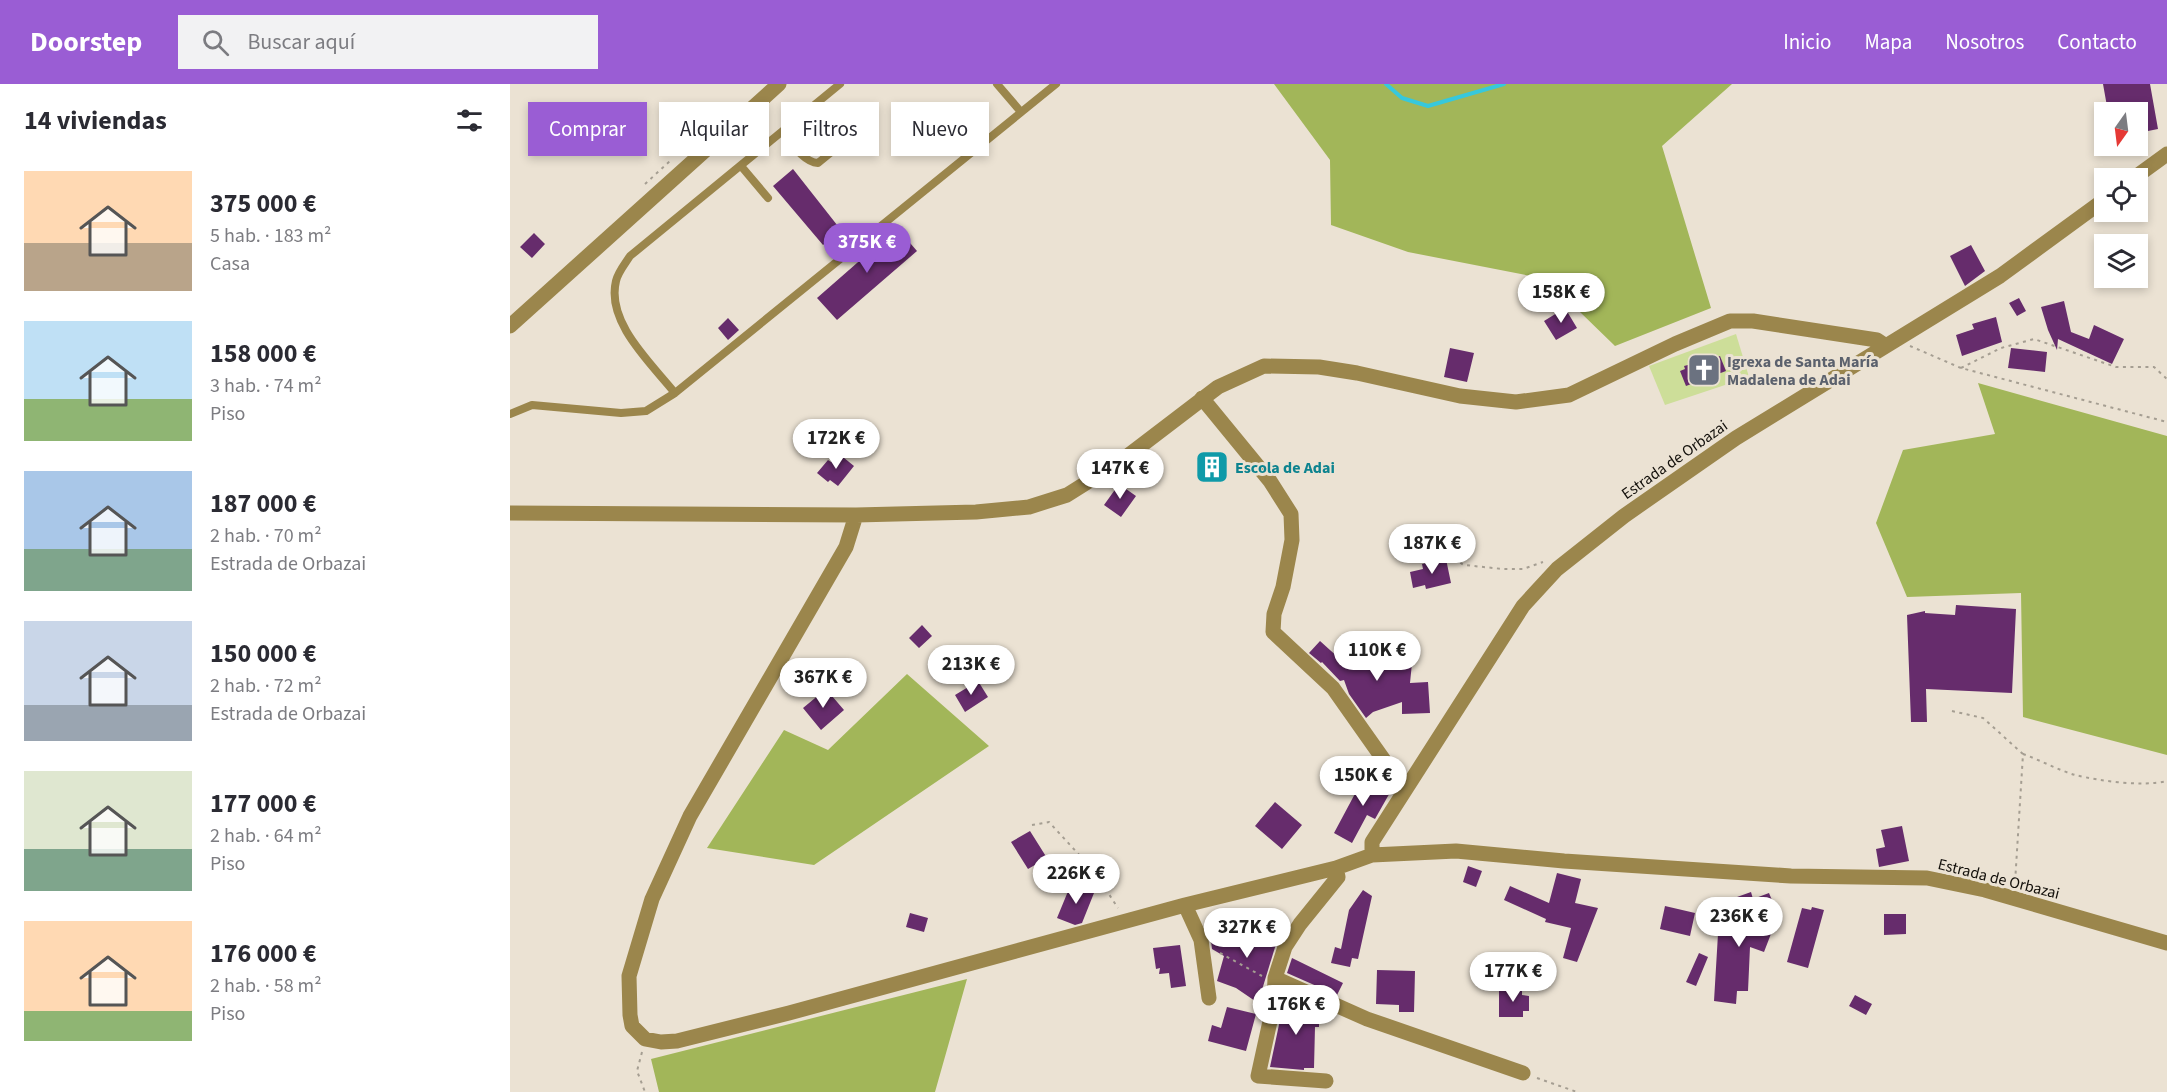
<!DOCTYPE html>
<html lang="es">
<meta charset="utf-8">
<style>
body{margin:0;font-family:"Source Sans 3",sans-serif;background:#f2f2f3;color:#2b2b33;height:100vh;display:flex;flex-direction:column;font-size:22px;white-space:nowrap}
*{box-sizing:border-box;margin:0}
p{font-size:20px;color:#7c7c81}
.icon{flex:none;width:33px;height:33px;fill:none;stroke:currentColor;stroke-width:2;stroke-linecap:round;stroke-linejoin:round}
.map{position:relative;flex:1;overflow:hidden}
.sheet{display:flex;flex-direction:column;background:#fff;width:510px}
.sheet>*{flex:none}
.top-card{position:absolute;left:18px;top:18px;width:570px;height:54px;display:flex;gap:12px}
.needle{width:39px;rotate:194deg}
.controls{position:absolute;left:1584px;top:18px;display:grid;gap:12px}
.controls a{display:grid;place-items:center;width:54px;height:54px;border-radius:0px;background:#fff;box-shadow:0 3px 9px #0003;font-size:30px}
.price{position:absolute;translate:-50% -51px;padding:0 14px;border-radius:21px;background:#fff;color:#222;font-size:20px;line-height:39px;filter:drop-shadow(0 2px 3px #0008)}
.price::after{content:'';position:absolute;left:50%;top:36px;width:18px;height:14px;margin-left:-9px;background:inherit;clip-path:polygon(0 0,100% 0,50% 100%)}
.price.current{background:#9a5dd4;color:#fff}
ul{padding:0;list-style:none}
li{display:flex;align-items:center;gap:18px;height:150px;padding:0 24px}
li span{display:grid;place-items:center;flex:none;width:168px;height:120px;border-radius:0px;color:#555}
li>.icon{margin-inline-start:auto}
span .icon{width:72px;height:72px;fill:#fffc;stroke-width:1}
li b{font-size:26px}
h2{display:flex;justify-content:space-between;align-items:center;height:72px;padding:0 24px;font-size:26px}
.chip{padding:0 21px;border-radius:0px;background:#fff;box-shadow:0 3px 9px #0003;font-size:21px;line-height:54px}
.chip.current{background:#9a5dd4;color:#fff}
header{display:flex;align-items:center;gap:36px;box-sizing:border-box;height:84px;padding:0 30px;background:#9a5dd4;color:#fff}
header strong{font-size:28px}
nav{display:flex;gap:33px;margin-inline-start:auto;font-size:21px}
.search{width:420px;height:54px;background:#f2f2f3;display:flex;align-items:center;gap:15px;box-sizing:border-box;padding:0 21px;border-radius:0px;color:#7c7c81;font-size:22px}
main{display:flex;flex:1;min-height:0}
.map>svg:first-child{display:block}
</style>
<header>
<strong>Doorstep</strong>
<div class="search"><svg class="icon" aria-label="search" viewBox="0 0 24 24"><circle cx="10" cy="10" r="6"/><path d="M15 15l6 6"/></svg>Buscar aquí</div>
<nav><a>Inicio</a><a>Mapa</a><a>Nosotros</a><a>Contacto</a></nav>
</header>
<main>
<section class="sheet">
<h2>14 viviendas<svg class="icon" aria-label="filters" viewBox="0 0 24 24"><path d="M4 7h16M4 17h16"/><circle cx="9" cy="7" r="2"/><circle cx="15" cy="17" r="2"/></svg></h2>
<ul>
<li><span style="background:linear-gradient(#ffd9b3 60%,#b9a48a 0)"><svg class="icon" aria-label="home" viewBox="0 0 24 24"><path d="M3 11l9-7 9 7M6 9v11h12V9"/></svg></span><div><b>375 000 €</b><p>5 hab. · 183 m²</p><p>Casa</p></div></li>
<li><span style="background:linear-gradient(#bfe0f5 65%,#8fb573 0)"><svg class="icon" aria-label="home" viewBox="0 0 24 24"><path d="M3 11l9-7 9 7M6 9v11h12V9"/></svg></span><div><b>158 000 €</b><p>3 hab. · 74 m²</p><p>Piso</p></div></li>
<li><span style="background:linear-gradient(#a9c7e8 65%,#7fa58c 0)"><svg class="icon" aria-label="home" viewBox="0 0 24 24"><path d="M3 11l9-7 9 7M6 9v11h12V9"/></svg></span><div><b>187 000 €</b><p>2 hab. · 70 m²</p><p>Estrada de Orbazai</p></div></li>
<li><span style="background:linear-gradient(#c9d6e8 70%,#9aa5b1 0)"><svg class="icon" aria-label="home" viewBox="0 0 24 24"><path d="M3 11l9-7 9 7M6 9v11h12V9"/></svg></span><div><b>150 000 €</b><p>2 hab. · 72 m²</p><p>Estrada de Orbazai</p></div></li>
<li><span style="background:linear-gradient(#dfe7d0 65%,#7fa58c 0)"><svg class="icon" aria-label="home" viewBox="0 0 24 24"><path d="M3 11l9-7 9 7M6 9v11h12V9"/></svg></span><div><b>177 000 €</b><p>2 hab. · 64 m²</p><p>Piso</p></div></li>
<li><span style="background:linear-gradient(#ffd9b3 75%,#8fb573 0)"><svg class="icon" aria-label="home" viewBox="0 0 24 24"><path d="M3 11l9-7 9 7M6 9v11h12V9"/></svg></span><div><b>176 000 €</b><p>2 hab. · 58 m²</p><p>Piso</p></div></li>
</ul>
</section>
<div class="map">
<svg width="1657" height="1008" viewBox="0 0 1657 1008">
<rect width="100%" height="100%" fill="#ebe2d3"/>
<path fill="#cdde99" d="M1226,250L1239,293L1155,321L1139,282Z"/>
<path fill="#a2b659" d="M764,0H1222L1152,62L1201,224L1105,262L1036,195L898,168L821,141L820,76Z
M1468,299L1657,352V671L1513,633L1511,509L1397,513L1366,439L1393,366L1485,350Z
M397,590L479,662L304,781L197,764L274,646L318,666Z
M457,895L425,1008H149L141,975Z"/>
<g fill="none" stroke-linecap="round" stroke-linejoin="round">
<path stroke="#37c8dc" stroke-width="4" d="M876,0L892,14L918,22L994,0"/>
</g>
<path fill="#662c6c" d="M1593,0H1640L1648,45L1628,49V28H1598Z
M283,85L331,146L313,161L263,102Z
M387,144L407,167L327,236L307,214Z
M24,149L35,160L22,174L10,163Z
M1461,161L1475,187L1455,202L1440,172Z
M1509,214L1516,227L1507,232L1499,219Z
M1554,217L1561,248L1579,255L1584,241L1614,255L1602,280L1548,255L1547,266L1538,246L1531,223Z
M1055,224L1067,244L1046,256L1034,237Z
M1486,233L1492,258L1452,272L1446,251L1464,245L1462,240Z
M218,234L229,246L218,256L208,244Z
M940,264L964,269L957,298L934,293Z
M1501,264L1537,268L1535,288L1498,284Z
M1210,272L1216,287L1176,302L1170,287L1175,285L1174,282L1189,278L1190,280Z
M328,369L344,382L328,402L320,396L318,398L307,389L318,376L321,378Z
M690,374L716,379L713,394L687,388Z
M609,400L626,412L611,433L594,421Z
M936,475L941,499L916,505L915,501L903,504L900,488L913,485L912,480Z
M1446,521L1506,525L1502,609L1416,605L1417,638H1401L1397,531L1415,527V529L1445,531Z
M412,541L422,552L409,564L399,554Z
M810,557L830,575L829,580L882,569L884,583L902,579L900,599L918,598L920,629L892,630V618L863,628L856,634L839,610L834,596L830,597L812,578L811,579L799,569Z
M468,597L478,613L455,628L445,611Z
M316,605L334,626L311,646L293,624Z
M855,691L882,705L865,735L857,731L842,759L824,749Z
M765,718L792,741L772,765L745,742Z
M1392,742L1399,777L1369,783L1366,765L1375,763L1371,746Z
M520,747L537,774L518,785L501,758Z
M958,782L972,787L966,803L953,798Z
M1047,789L1071,795L1065,819L1088,824L1067,878L1053,874L1061,844L1035,838L1036,835L994,816L1000,802L1039,819Z
M561,800L584,809L572,839L565,841L547,834Z
M853,806L862,812L848,875L842,874L840,883L821,879L825,863L831,865L839,826Z
M1241,808L1243,815L1259,809L1264,821L1235,831L1264,842L1254,868L1240,863L1238,907H1227L1226,920L1204,917L1208,850L1198,846L1203,834L1238,843L1227,813Z
M1155,822L1185,829L1180,852L1150,845Z
M1302,823L1314,826L1298,884L1277,878L1292,824L1301,826Z
M400,829L418,834L414,848L396,843Z
M1374,830H1396V850L1374,851Z
M764,836L776,844L766,860L748,919L726,904L707,897L714,872L702,865L701,857L704,851H725L743,858L752,842L758,845Z
M670,861L676,902L661,904L659,889L649,890L650,884L646,885L643,864Z
M1189,869L1198,873L1186,902L1176,898Z
M782,874L833,899L827,911L777,889Z
M867,886L905,887L904,928H889V921L866,920Z
M989,905H1012V911L1019,912V927H1013V933H989Z
M779,911L812,926V933H809V943H805L804,984H794V986L760,983L770,936L777,938L771,934Z
M1345,911L1362,920L1356,931L1339,922Z
M717,923L746,930L736,967L698,957L702,941L711,944Z"/>
<g fill="none" stroke-linecap="round" stroke-linejoin="round">
<path stroke="#a59e92" stroke-width="2" stroke-dasharray="3 4.5" stroke-linecap="butt" d="M135,100L161,76
M1400,262L1451,284L1657,338
M1451,284L1491,264L1524,255L1606,283H1644L1657,295
M915,474L937,471L954,481L993,485H1013L1033,478
M1442,627L1473,634L1513,670L1505,799
M1513,670C1530,676 1548,686 1565,691C1591,697 1632,703 1657,697
M522,741L539,738L583,786L608,824
M710,869L752,892
M132,968L127,987L135,1008
M1027,994L1067,1008"/>
<path stroke="#9b864c" stroke-width="8" d="M487,0L511,28
M273,48C282,59 293,78 308,79L330,61L331,52L305,21
M231,82L258,114
M165,309C140,278 96,238 106,197C108,188 115,180 120,172L330,0
M0,330L22,321L111,329L136,327L165,309L546,0"/>
<path stroke="#9b864c" stroke-width="15" d="M1624,94L1657,70
M0,242L269,0
M692,314L760,397L781,430L782,456L773,503L764,530L763,548L823,604L895,706
M0,429L346,431L466,428L519,423L557,411L611,377L708,303L754,282L809,283L847,289L950,312L1006,318L1059,311L1165,260L1220,237H1243L1367,256L1376,262
M346,431L336,463L180,732L142,815L119,892L120,931L122,942L135,955L151,958L167,957L279,929L675,821L826,784L862,771L946,767L1054,777L1281,792L1417,794L1475,806L1657,859
M862,771V758L1013,522L1047,485L1114,432L1226,354L1490,192L1594,116
M826,784L828,793L790,840L775,863L765,894L857,935L1013,989
M675,821L691,856L699,914
M765,894L764,919L748,992L816,997"/>
</g>
<defs>
<symbol id="church-square" viewBox="-11 -11 22 22"><rect x="-9" y="-9" width="18" height="18" rx="4" fill="#6b7280" stroke="#ebe2d3"/><path d="M-1.2-6h2.4v3.5h3.3v2.4h-3.3V6h-2.4V-.1h-3.3v-2.4h3.3Z" fill="#fff"/></symbol>
<symbol id="building-square" viewBox="-11 -11 22 22"><rect x="-9" y="-9" width="18" height="18" rx="4" fill="#0f9aa8" stroke="#ebe2d3"/><path d="M-4-6H4V6H1V3H-1V6H-4ZM-2.5-4.3h1.7v1.8h-1.7ZM.8-4.3h1.7v1.8H.8ZM-2.5-1h1.7V.8h-1.7ZM.8-1h1.7V.8H.8Z" fill="#fff"/></symbol>
</defs>
<g fill-rule="evenodd">
<use href="#church-square" x="1175" y="267" width="38" height="38"/>
<use href="#building-square" x="683" y="364" width="38" height="38"/>
</g>
<g text-anchor="middle" stroke-width="6" stroke-linejoin="round" paint-order="stroke">
<g font-size="16" font-weight="bold" fill="#5b616d" stroke="#ebe2d3" text-anchor="start">
<text x="1217" y="283">Igrexa de Santa María<tspan x="1217" dy="18">Madalena de Adai</tspan></text>
</g>
<g font-size="16" fill="#120f0a" stroke="#ebe2d3">
<text transform="translate(1164 375) rotate(-35)" y="6">Estrada de Orbazai</text>
<text transform="translate(1489 794) rotate(14)" y="6">Estrada de Orbazai</text>
</g>
<g font-size="16" font-weight="bold" fill="#0d838f" stroke="#ebe2d3" text-anchor="start">
<text x="725" y="389">Escola de Adai</text>
</g>
</g>
</svg>
<div class="controls">
<a><svg class="needle" viewBox="-14 -14 28 28"><path d="M0-13l5 13h-10z" fill="#e53935"/><path d="M0 13l5-13h-10z" fill="#7c7c81"/></svg></a>
<a><svg class="icon" aria-label="locate" viewBox="0 0 24 24"><circle cx="12" cy="12" r="6"/><path d="M12 2v4M12 18v4M2 12h4M18 12h4"/></svg></a>
<a><svg class="icon" aria-label="layers" viewBox="0 0 24 24"><path d="M12 4l9 5-9 5-9-5zM3 14l9 5 9-5"/></svg></a>
</div>
<b class="price current" style="left:357px;top:190px">375K €</b>
<b class="price" style="left:1051px;top:240px">158K €</b>
<b class="price" style="left:326px;top:386px">172K €</b>
<b class="price" style="left:610px;top:416px">147K €</b>
<b class="price" style="left:922px;top:491px">187K €</b>
<b class="price" style="left:867px;top:598px">110K €</b>
<b class="price" style="left:461px;top:612px">213K €</b>
<b class="price" style="left:313px;top:625px">367K €</b>
<b class="price" style="left:853px;top:723px">150K €</b>
<b class="price" style="left:566px;top:821px">226K €</b>
<b class="price" style="left:1229px;top:864px">236K €</b>
<b class="price" style="left:737px;top:875px">327K €</b>
<b class="price" style="left:1003px;top:919px">177K €</b>
<b class="price" style="left:786px;top:952px">176K €</b>
<div class="top-card">
<a class="chip current">Comprar</a>
<a class="chip">Alquilar</a>
<a class="chip">Filtros</a>
<a class="chip">Nuevo</a>
</div>
</div>
</main>
